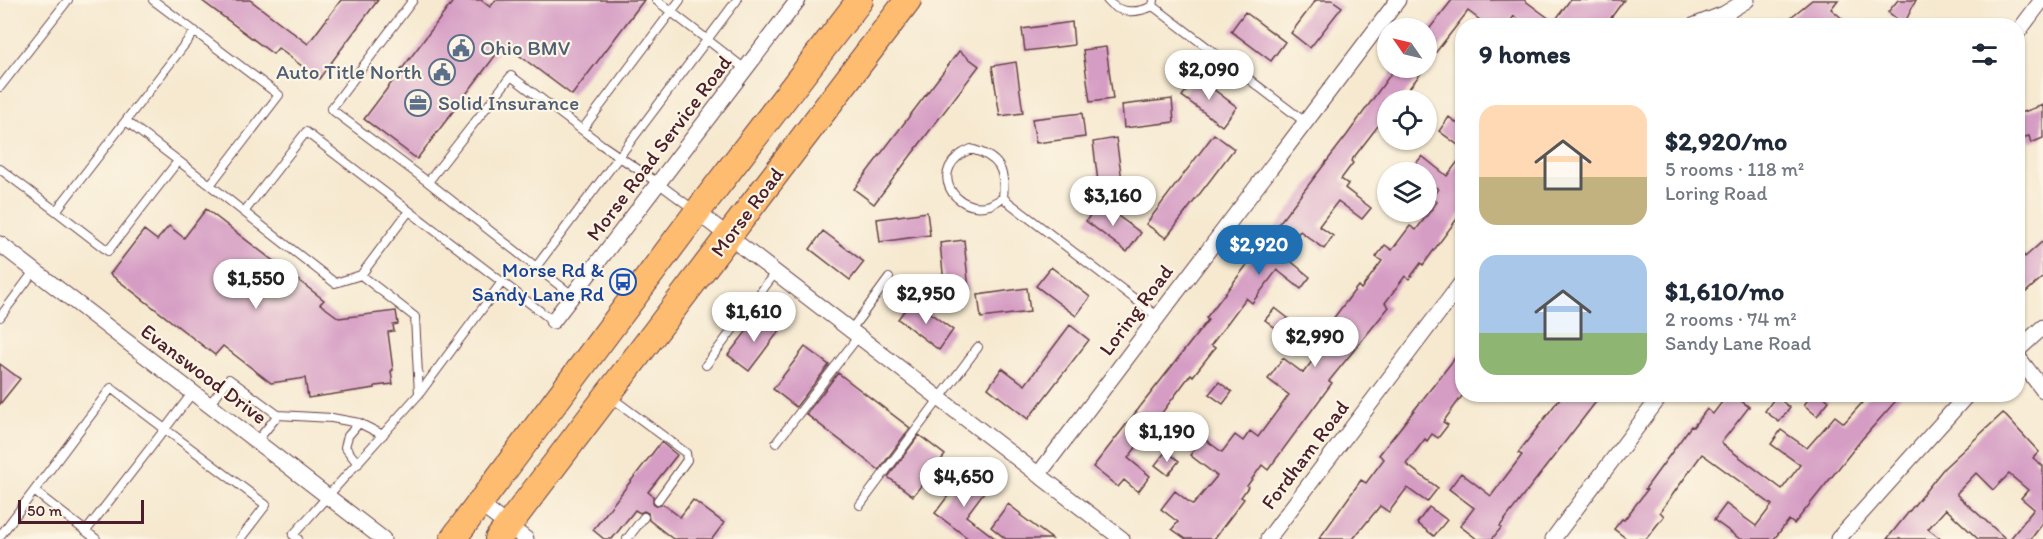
<!DOCTYPE html>
<meta charset="utf-8">
<style>
body{margin:0;font-family:Itim,sans-serif;background:#f2f2f3;color:#1f2937;height:100vh;display:flex;flex-direction:column;font-size:22px;white-space:nowrap}
*{box-sizing:border-box;margin:0}
p{font-size:20px;color:#747a83}
.icon{flex:none;width:33px;height:33px;fill:none;stroke:currentColor;stroke-width:2;stroke-linecap:round;stroke-linejoin:round}
.map{position:relative;flex:1;overflow:hidden}
.sheet{position:absolute;left:1455px;top:18px;width:570px;height:384px;display:flex;flex-direction:column;background:#fff;border-radius:24px;box-shadow:0 2px 4px #0004}
.sheet>*{flex:none}
.needle{width:39px;rotate:304deg}
.tools{position:absolute;left:1377px;top:18px;display:grid;gap:12px}
.tools a{display:grid;place-items:center;width:60px;height:60px;border-radius:50%;background:#fff;box-shadow:0 2px 4px #0004;font-size:30px}
.scale{position:absolute;left:18px;bottom:15px;width:126px;box-sizing:border-box;padding-left:6px;border:3px solid #4a1f2b;border-top:0;font-size:16px;line-height:21px;white-space:nowrap;color:#4a1f2b;-webkit-text-stroke:4px #fcf5e5;paint-order:stroke}
.price{position:absolute;translate:-50% -51px;padding:0 14px;border-radius:21px;background:#fff;color:#222;font-size:20px;line-height:39px;filter:drop-shadow(0 2px 3px #0008)}
.price::after{content:'';position:absolute;left:50%;top:36px;width:18px;height:14px;margin-left:-9px;background:inherit;clip-path:polygon(0 0,100% 0,50% 100%)}
.price.selected{background:#1f6fb2;color:#fff}
ul{padding:0;list-style:none}
li{display:flex;align-items:center;gap:18px;height:150px;padding:0 24px}
li span{display:grid;place-items:center;flex:none;width:168px;height:120px;border-radius:18px;color:#555}
li>.icon{margin-inline-start:auto}
span .icon{width:72px;height:72px;fill:#fffc;stroke-width:1}
li b{font-size:26px}
h2{display:flex;justify-content:space-between;align-items:center;height:72px;padding:0 24px;font-size:26px}
.map>svg:first-child{display:block}
</style>
<div class="map">
<svg width="2043" height="539" viewBox="0 0 2043 539">
<rect width="100%" height="100%" fill="#fcf5e5"/>
<filter id="ink" filterUnits="userSpaceOnUse"><feTurbulence type="fractalNoise" baseFrequency=".0167" numOctaves="2"/><feDisplacementMap in="SourceGraphic" scale="12" xChannelSelector="R" yChannelSelector="G"/><feConvolveMatrix kernelMatrix="1 2 1 2 8 2 1 2 1" color-interpolation-filters="sRGB"/></filter>
<filter id="wash" filterUnits="userSpaceOnUse"><feTurbulence type="fractalNoise" baseFrequency=".008" numOctaves="4" result="noise"/><feDisplacementMap in="SourceGraphic" scale="24" xChannelSelector="R" yChannelSelector="G"/><feGaussianBlur stdDeviation="1.35" result="paint"/><feColorMatrix in="noise" values="0 0 0 0 0 0 0 0 0 0 0 0 0 0 0 0 0 1.4 0 .05"/><feComposite in="paint" operator="in"/></filter>
<g filter="url(#wash)">
<rect width="100%" height="100%" fill="#f6e9d0"/>
<g id="blocks">
<path fill="#d69dc4" d="M201,0H250L308,44L341,0H378L319,79L278,48L273,54Z
M454,0H481L490,7L496,0H644L572,95L504,44L417,159L364,119Z
M1316,0H1332L1342,7L1310,48L1291,33Z
M1452,0H1524L1554,22L1570,0H1624L1605,26H1526L1514,16L1507,26H1488L1468,11L1426,65V33Z
M1812,0H1838L1831,9L1851,26H1780Z
M1898,0H1916L1904,24L1888,12Z
M1245,12L1285,42L1271,61L1231,31Z
M1072,22L1074,45L1025,51L1022,29Z
M1106,47L1113,99L1090,102L1083,50Z
M959,51L979,66L874,204L854,189Z
M1016,62L1023,113L1000,116L992,66Z
M1395,68H1425L1400,100H1388V113L1351,161L1353,163L1341,179L1348,184L1345,188L1371,208L1362,219L1338,201L1319,226L1333,236L1324,249L1300,231L1282,254L1310,277L1301,289L1277,270L1252,303L1246,298L1211,345L1215,348L1193,376L1191,374L1128,458L1150,476L1138,492L1124,480L1118,487L1093,467L1208,320L1206,318L1347,135Z
M1197,77L1237,107L1222,126L1182,96Z
M1172,99L1174,122L1124,128L1122,105Z
M2043,105V138L2031,143L2029,136L2018,139V114Z
M1082,113L1085,137L1036,143L1032,119Z
M1449,117L1462,127V148L1439,131Z
M1214,134L1234,149L1166,238L1146,224Z
M1116,138L1123,187L1099,190L1093,142Z
M1422,156L1447,176L1462,156V212L1423,265L1421,263L1409,279L1405,276L1385,303L1389,307L1329,381L1332,383L1268,470L1262,465L1247,486L1248,487L1241,497L1244,499L1214,539H1186L1172,529L1178,522L1161,509L1175,491L1193,505L1217,476L1190,455L1203,438L1222,452L1235,435L1243,441L1250,431L1258,437L1289,395L1268,379L1283,358L1303,373L1328,341L1320,336L1358,286L1361,289L1382,261L1376,257L1385,245L1392,250L1410,226L1416,230L1437,202L1431,198L1438,189L1426,180V172H1409Z
M1099,202L1141,233L1127,252L1086,221Z
M206,209L324,300L320,304L339,318L396,311L398,324L393,325L394,331L388,332L393,370L391,371L393,384L375,386V388L308,398L305,378L271,383L223,346L215,355L110,274L144,230L157,240L169,226L184,238Z
M927,212L930,235L880,242L877,219Z
M823,231L864,262L850,280L810,249Z
M964,240L969,290L945,293L940,243Z
M2043,241V277L2018,299V247L2025,257Z
M1051,267L1090,297L1076,316L1036,286Z
M1027,288L1030,312L981,318L978,295Z
M912,300L953,330L939,350L898,319Z
M1275,308L1288,318L1278,330L1265,320Z
M760,314L780,330L749,371L728,355Z
M1070,325L1089,340L1028,419L988,388L1002,368L1025,385Z
M805,347L829,365L796,407L773,389Z
M1462,349V396L1443,422L1448,425L1438,438L1432,434L1427,441L1425,439L1406,464L1438,488L1427,502L1407,488L1389,512L1380,506L1353,539H1319L1361,480L1366,483L1384,459L1379,455Z
M0,364L20,379L0,404Z
M838,373L910,428L879,470L806,414Z
M1219,382L1232,392L1223,404L1209,394Z
M1563,394H1602L1500,526L1501,528L1492,539H1477L1460,526L1474,508L1449,489L1461,473L1491,496L1522,455L1518,453Z
M1728,394H1732L1749,407L1721,443L1782,489L1800,465L1771,444L1781,430L1807,448L1835,416L1844,423L1870,394H1902L1862,439L1794,524L1789,520L1774,539H1740L1714,520L1726,504L1756,526L1772,505L1702,454L1660,512L1664,516L1646,539H1627L1614,529L1622,519L1624,520L1647,490L1645,489L1691,426L1693,427L1707,409L1713,414Z
M1812,394H1821L1829,401L1817,416L1804,405Z
M1776,396L1790,408L1779,422L1765,411Z
M2003,413L2039,452L2033,458L2043,466V523L2031,539H2010L2034,509L2021,498L2028,490L2009,474L1993,490L1976,473L1957,493V495L2006,539H1978L1946,509L1928,529L1941,539H1887L1944,468Z
M1191,418L1204,428L1195,439L1182,429Z
M919,435L945,455L913,496L888,477Z
M661,442L677,455L648,492L653,496V503L658,506L663,504L680,517L693,500L724,523L712,539H673L649,520L648,513L644,511L640,513L635,510L612,539H604L593,530Z
M1166,451L1179,461L1168,475L1155,465Z
M966,472L987,488L966,516L996,539H969L935,513Z
M1008,504L1021,514L1020,515L1052,539H1006L991,527Z
M1429,507L1447,520L1434,536L1417,523Z"/>
</g>
</g>
<g filter="url(#ink)">
<use href="#blocks" fill-opacity="0" stroke="#643d44" stroke-width="1.5"/>
<g fill="none" stroke-linecap="round" stroke-linejoin="round">
<defs>
<path id="service" d="M153,0L279,95L210,185L244,212L306,132L553,321
M413,0L331,109L428,182L511,76L602,145L658,183L693,209
M656,0L745,69
M1107,0C1119,15 1138,13 1153,6L1154,0
M1153,6L1305,122
M0,87L68,0
M126,121L210,185
M582,130L680,0
M971,149C999,157 1006,169 1003,198C999,200 994,203 990,205C954,215 925,168 971,149Z
M0,169L56,211L195,31
M428,182L536,267L737,0
M1003,198L1157,316
M56,211L108,251L178,161
M244,212L335,283L361,275L415,317L419,394L293,535L298,539
M536,267L572,295
M361,275L409,211
M0,317L35,270
M850,331L889,278
M706,365L775,273
M419,394L502,282
M612,398L686,453L687,460L658,500
M209,405L229,379L278,415L332,418L359,423L383,435
M257,441L278,415
M776,443L858,337
M358,464L345,447L348,436L359,423
M860,505L978,347
M86,531L165,429L266,505L240,539
M0,536L34,491
M96,539L34,491L111,388L165,429L193,392
M627,539L644,517"/>
<path id="minor" d="M1693,26L1724,14L1747,0
M2018,32L2042,0
M697,212L1122,539
M0,244L383,539
M553,321L798,0
M2018,350L2043,327
M2018,357L2043,390
M1038,475L1398,0
M479,504L526,539
M1268,539L1462,282
M1553,539L1662,394
M1838,539L1968,394"/>
<path id="primary" d="M453,539L697,212L860,0
M498,539L908,0"/>
</defs>
<use href="#service" stroke="#643d44" stroke-width="10"/>
<use href="#minor" stroke="#643d44" stroke-width="17"/>
<use href="#primary" stroke="#643d44" stroke-width="28"/>
<use href="#service" stroke="#fff" stroke-width="8"/>
<use href="#minor" stroke="#fff" stroke-width="15"/>
<use href="#primary" stroke="#febc70" stroke-width="26"/>
</g>
</g>
<defs>
<symbol id="civic-ring" viewBox="-11 -11 22 22"><circle r="9.5" fill="#fcf5e5" stroke="#5c6f8a" stroke-width="1.5"/><path d="M-.6-6.5H3V-4.5H.6V-3L4-1V1h2V6H-6V1h2V-1L-.6-3ZM-1.2 2.5V6h2.4V2.5Z" fill="#5c6f8a"/></symbol>
<symbol id="office-ring" viewBox="-11 -11 22 22"><circle r="9.5" fill="#fcf5e5" stroke="#5c6f8a" stroke-width="1.5"/><path d="M-6-3h4V-5.5h4V-3h4V5H-6ZM-1-4.5V-3h2v-1.5ZM-6 0V1H6V0Z" fill="#5c6f8a"/></symbol>
<symbol id="bus-ring" viewBox="-11 -11 22 22"><circle r="9.5" fill="#fcf5e5" stroke="#1a4fb4" stroke-width="1.5"/><path d="M-5-6H5V4H4V6H2V4H-2V6H-4V4H-5ZM-3.5-4V0h7V-4ZM-3.5 1.2v1.5H-2V1.2ZM2 1.2v1.5H3.5V1.2Z" fill="#1a4fb4"/></symbol>
</defs>
<g fill-rule="evenodd">
<use href="#civic-ring" x="446" y="33" width="30" height="30"/>
<use href="#civic-ring" x="427" y="57" width="30" height="30"/>
<use href="#office-ring" x="403" y="88" width="30" height="30"/>
<use href="#bus-ring" x="608" y="267" width="30" height="30"/>
</g>
<g text-anchor="middle" stroke-width="4.5" stroke-linejoin="round" paint-order="stroke">
<g font-size="21" fill="#4e5e75" stroke="#fcf5e5" text-anchor="start">
<text x="480" y="55">Ohio BMV</text>
<text x="422" y="79" text-anchor="end">Auto Title North</text>
<text x="438" y="110">Solid Insurance</text>
</g>
<g font-size="21" fill="#4a1f2b" stroke="#fcf5e5">
<text transform="translate(659 148) rotate(-53)" y="7">Morse Road Service Road</text>
<text transform="translate(747 212) rotate(-53)" y="7">Morse Road</text>
<text transform="translate(1136 310) rotate(-53)" y="7">Loring Road</text>
<text transform="translate(204 374) rotate(37)" y="7">Evanswood Drive</text>
<text transform="translate(1305 455) rotate(-53)" y="7">Fordham Road</text>
</g>
<g font-size="21" fill="#164399" stroke="#fcf5e5" text-anchor="end">
<text x="604" y="277">Morse Rd &amp;<tspan x="604" dy="24">Sandy Lane Rd</tspan></text>
</g>
</g>
</svg>
<div class="tools">
<a><svg class="needle" viewBox="-14 -14 28 28"><path d="M0-13l5 13h-10z" fill="#e53935"/><path d="M0 13l5-13h-10z" fill="#747a83"/></svg></a>
<a><svg class="icon" aria-label="locate" viewBox="0 0 24 24"><circle cx="12" cy="12" r="6"/><path d="M12 2v4M12 18v4M2 12h4M18 12h4"/></svg></a>
<a><svg class="icon" aria-label="layers" viewBox="0 0 24 24"><path d="M12 4l9 5-9 5-9-5zM3 14l9 5 9-5"/></svg></a>
</div>
<div class="scale">50 m</div>
<b class="price" style="left:1209px;top:101px">$2,090</b>
<b class="price" style="left:1113px;top:227px">$3,160</b>
<b class="price selected" style="left:1259px;top:276px">$2,920</b>
<b class="price" style="left:256px;top:310px">$1,550</b>
<b class="price" style="left:926px;top:325px">$2,950</b>
<b class="price" style="left:754px;top:343px">$1,610</b>
<b class="price" style="left:1315px;top:368px">$2,990</b>
<b class="price" style="left:1167px;top:463px">$1,190</b>
<b class="price" style="left:964px;top:508px">$4,650</b>
<section class="sheet">
<h2>9 homes<svg class="icon" aria-label="filters" viewBox="0 0 24 24"><path d="M4 7h16M4 17h16"/><circle cx="9" cy="7" r="2"/><circle cx="15" cy="17" r="2"/></svg></h2>
<ul>
<li><span style="background:linear-gradient(#ffd9b3 60%,#c2b280 0)"><svg class="icon" aria-label="home" viewBox="0 0 24 24"><path d="M3 11l9-7 9 7M6 9v11h12V9"/></svg></span><div><b>$2,920/mo</b><p>5 rooms · 118 m²</p><p>Loring Road</p></div></li>
<li><span style="background:linear-gradient(#a9c7e8 65%,#8fb573 0)"><svg class="icon" aria-label="home" viewBox="0 0 24 24"><path d="M3 11l9-7 9 7M6 9v11h12V9"/></svg></span><div><b>$1,610/mo</b><p>2 rooms · 74 m²</p><p>Sandy Lane Road</p></div></li>
</ul>
</section>
</div>
